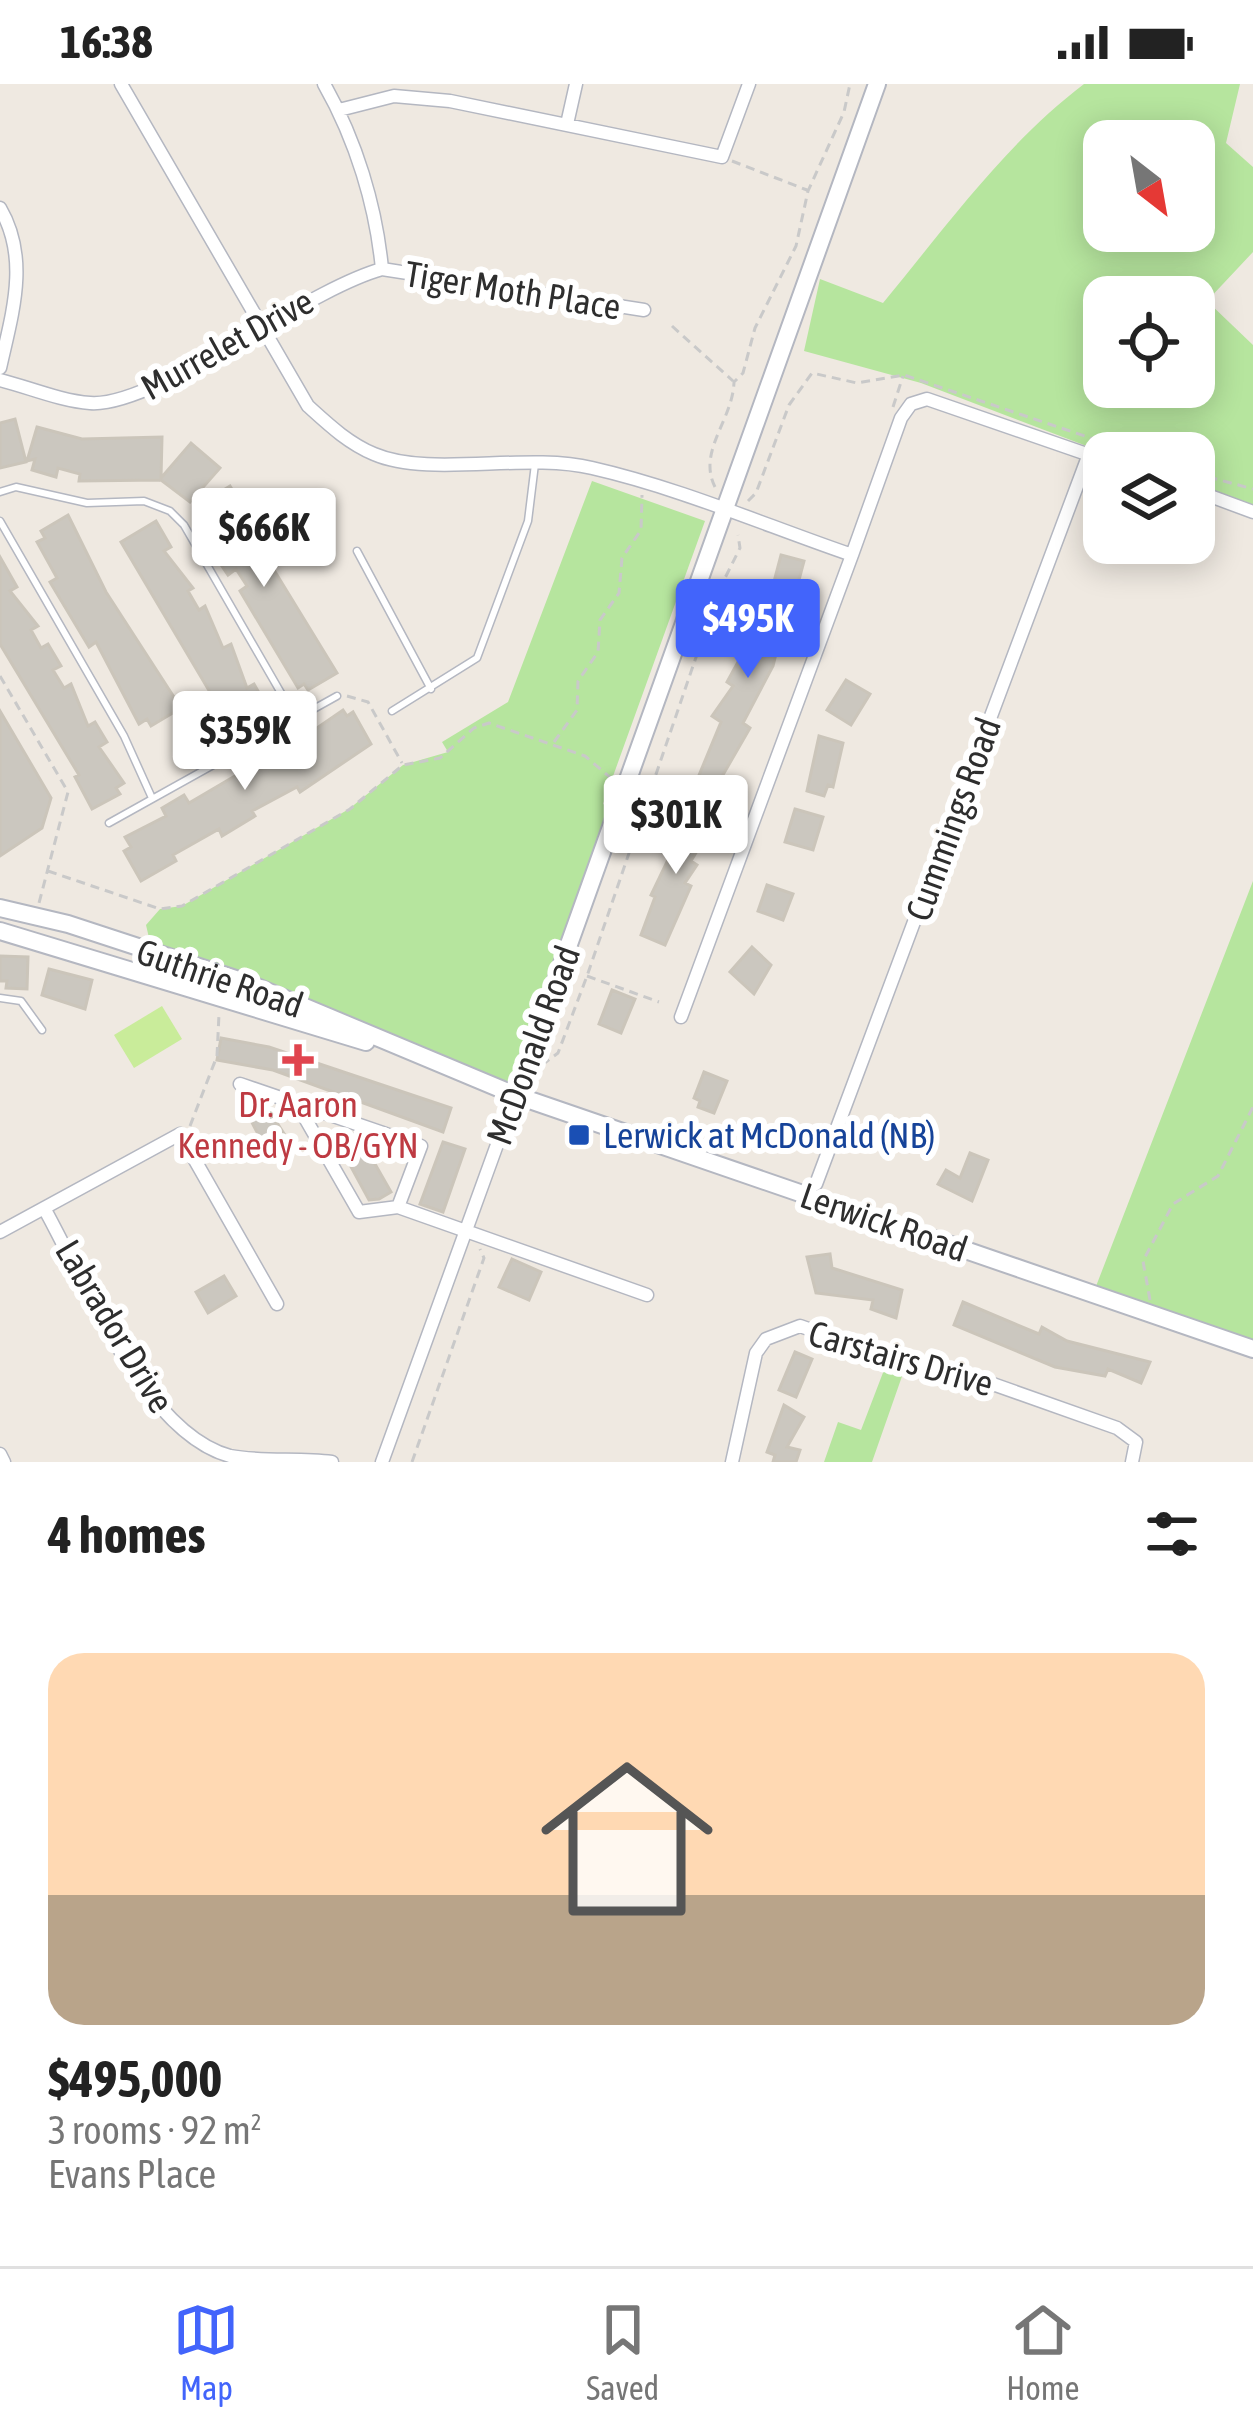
<!DOCTYPE html>
<meta charset="utf-8">
<style>
body{margin:0;font-family:"Asap Condensed",sans-serif;background:#f2f2f2;color:#222;height:100vh;display:flex;flex-direction:column;font-size:45px;white-space:nowrap}
*{box-sizing:border-box;margin:0}
p{font-size:39px;color:#767676}
.icon{flex:none;width:66px;height:66px;fill:none;stroke:currentColor;stroke-width:2;stroke-linecap:round;stroke-linejoin:round}
.map{position:relative;height:1378px;overflow:hidden}
.panel{display:flex;flex-direction:column;background:#fff;flex:1}
.panel>*{flex:none}
.needle{width:78px;rotate:149deg}
.tools{position:absolute;left:1083px;top:36px;display:grid;gap:24px}
.tools a{display:grid;place-items:center;width:132px;height:132px;border-radius:24px;background:#fff;box-shadow:0 6px 30px #0003;font-size:60px}
.price{position:absolute;translate:-50% -102px;padding:0 27px;border-radius:12px;background:#fff;color:#222;font-size:39px;line-height:78px;filter:drop-shadow(0 3px 6px #0008)}
.price::after{content:'';position:absolute;left:50%;top:72px;width:36px;height:27px;margin-left:-18px;background:inherit;clip-path:polygon(0 0,100% 0,50% 100%)}
.price.current{background:#4264fb;color:#fff}
ul{padding:0;list-style:none}
li{display:grid;align-content:center;gap:24px;height:636px;padding:0 48px}
li+li{border-top:3px solid #e0e0e0}
li span{display:grid;place-items:center;height:372px;border-radius:36px;color:#555}
li>.icon{margin-inline-start:auto}
span .icon{width:216px;height:216px;fill:#fffc;stroke-width:1}
li b{font-size:51px}
h2{display:flex;justify-content:space-between;align-items:center;height:144px;padding:0 48px;font-size:51px}
.status{display:flex;justify-content:space-between;align-items:center;height:84px;padding:0 60px;background:#fff;direction:ltr}
.status svg{height:33px;fill:currentColor}
.tab-bar{display:flex;justify-content:space-around;align-items:center;height:168px;border-top:3px solid #e0e0e0;background:#fff;font-size:33px;color:#767676}
.tab-bar a{display:grid;justify-items:center;gap:6px}
.tab-bar .current{color:#4264fb}
.map>svg:first-child{display:block}
</style>
<div class="status"><b>16:38</b><svg viewBox="0 0 49 12"><path d="M0 12V9h3v3zM5 12V6h3v6zM10 12V3h3v9zM15 12V0h3v12zM26 1h20v11H26zM47 4h2v5h-2z"/></svg></div>
<div class="map">
<svg width="1253" height="1378" viewBox="0 0 1253 1378">
<rect width="100%" height="100%" fill="#efe9e1"/>
<path fill="#b6e59e" fill-rule="evenodd" d="M1084,0H1240L1226,59L1253,83V168L1207,217L1253,261V426L1194,403V369H1105L921,299L804,267L820,195L883,219C945,144 1006,59 1084,0ZM1104,57H1194V147H1104ZM1104,213H1194V303H1104Z
M592,397L705,437L603,720L617,727L515,1011L153,871L146,841L160,825L182,822L349,725L403,681L448,668L442,658L508,618Z
M1253,797V1265L1093,1210Z
M889,1273L907,1278L872,1378H824L838,1338L861,1346Z"/>
<path fill="#c9ec9a" d="M162,922L182,955L134,984L114,951Z"/>
<path fill="#cbc7bf" stroke="#cbc5ba" stroke-width="3" d="M15,335L26,378L0,384V339Z
M37,343L82,355L162,353L161,394L191,359L220,384L190,418L161,396L79,397L80,390L58,384L56,393L32,386L35,375L27,377Z
M230,402L249,433L244,437L337,589L308,606L304,600L298,604L240,507L247,502L236,485L228,491L211,466L217,462L194,424Z
M68,431L106,508L181,624L151,642L147,635L139,640L96,558L89,563L50,498L57,494L37,458L45,454L41,447Z
M156,437L171,463L164,467L193,504L188,507L199,526L205,522L223,564L231,560L247,604L254,600L266,621L259,625L262,631L233,647L121,458Z
M781,471L804,477L791,526L788,533L780,529L771,552L780,554L773,582L743,639L750,644L720,696L729,699L715,722L690,713L721,638L712,632L733,602L727,598L738,578L744,581L756,532L750,529L758,509L770,513Z
M0,473L17,503L10,507L38,542L31,546L41,564L48,560L61,582L53,586L64,604L71,600L88,642L95,638L107,658L99,663L124,699L116,704L120,710L92,725L75,693L79,691L0,560Z
M846,596L870,610L851,641L827,626Z
M343,626L347,632L353,628L371,660L300,708L297,703L252,727L255,732L222,752L219,745L173,771L176,777L141,797L124,767L131,763L125,753L166,732L162,724L184,711L189,719L240,689L236,683L263,668L267,675L285,666Z
M0,627L51,714L42,744L0,772Z
M819,652L843,659L833,703L828,701L824,712L807,707Z
M702,723L711,752L686,760L697,767L691,777L697,781L685,799L691,802L665,861L641,851L655,813L651,811L679,753L673,732Z
M795,725L823,733L813,766L785,758Z
M767,801L793,810L783,836L758,827Z
M752,863L771,881L754,910L730,888Z
M0,872L28,873L27,905L6,904L7,897H0Z
M49,885L92,896L85,925L42,911Z
M612,906L635,915L621,949L599,940Z
M221,954L269,963L451,1024L443,1048L273,986L217,976Z
M704,988L727,997L714,1029L698,1023L700,1017L694,1014Z
M265,1020L290,1059L269,1071L247,1029Z
M351,1049L359,1052L391,1108L379,1115L369,1116L337,1057Z
M443,1058L465,1065L443,1128L420,1120Z
M970,1069L988,1076L972,1117L938,1100L946,1086L960,1094Z
M830,1170L832,1184L902,1206L896,1234L871,1225L873,1216L816,1209L807,1173Z
M512,1175L541,1188L529,1216L499,1203Z
M224,1192L236,1212L208,1229L196,1208Z
M963,1218L1039,1250L1042,1243L1067,1257L1150,1278L1141,1299L1108,1285L1105,1292L1055,1283L954,1241Z
M795,1268L812,1275L796,1313L779,1306Z
M784,1321L804,1333L787,1363L800,1366L796,1378H773L775,1371L767,1368Z"/>
<g fill="none" stroke-linecap="round" stroke-linejoin="round">
<defs>
<path id="lane" d="M0,408L16,403L87,419L144,417L170,427L184,441L296,635
M0,437L124,652L152,714
M357,467L431,605
M392,627L477,574L528,437L535,380
M109,739L337,612
M0,914L21,917L42,946"/>
<path id="street" d="M121,0L308,322C329,341 348,359 374,370C430,394 526,368 592,384C680,404 767,442 852,471L901,334L911,320L927,315L1104,376
M324,0C356,56 376,122 382,185
M339,26L394,12L450,17L722,73L749,0
M567,40L576,0
M0,124C30,175 12,230 0,284
M0,296C28,303 61,317 90,319C154,324 303,207 382,185L644,226
M1194,406L1253,428
M681,933L852,471
M240,1000L421,1062L398,1123
M297,1020L359,1128L398,1123L647,1211
M816,1100L1089,370
M44,1124C85,1197 144,1349 230,1372C262,1378 298,1374 332,1378
M0,1148L180,1050L277,1220
M0,1370L4,1378
M382,1378L515,1011
M732,1378L756,1269L766,1255L800,1242L889,1273L939,1281L1117,1344L1136,1358L1132,1378"/>
<path id="secondary" d="M0,824L68,840L245,898L515,1011L1253,1265
M0,847L366,958
M515,1011L877,0"/>
</defs>
<use href="#lane" stroke="#b4b7c1" stroke-width="9"/>
<use href="#street" stroke="#b4b7c1" stroke-width="15"/>
<use href="#secondary" stroke="#b4b7c1" stroke-width="20"/>
<path stroke="#c9c9c9" stroke-width="3" stroke-dasharray="9 6" stroke-linecap="butt" d="M732,77L807,106
M672,242L733,297
M893,323L903,292
M1194,389L1253,405
M715,403C697,367 733,336 734,298L743,289L755,244L796,162L808,107L844,28L850,0
M748,417L756,409L789,321L812,289L857,299L904,291L1135,369
M0,592L68,708L39,819
M347,612L368,618L402,679
M554,658L577,626L578,597L598,568L600,536L619,509L622,474L641,446L642,411
M48,787L160,825L182,822L350,725L403,681L440,674L474,644L489,639L585,672L612,695
M587,892L659,918
M542,981L558,969L587,892L719,506L740,464L738,451
M190,1042L217,972L219,930
M1150,1216L1143,1177L1173,1120L1218,1092L1253,1023
M412,1378L484,1174L480,1165"/>
<use href="#lane" stroke="#fff" stroke-width="6"/>
<use href="#street" stroke="#fff" stroke-width="12"/>
<use href="#secondary" stroke="#fff" stroke-width="16"/>
</g>
<path fill="#e0444e" stroke="#fff" stroke-width="4.5" d="M292 958h12v12h12v12h-12v12h-12v-12h-12v-12h12z"/>
<rect fill="#1a4fb4" stroke="#fff" stroke-width="4.5" x="567" y="1039" width="24" height="24" rx="6"/>
<g text-anchor="middle" stroke-width="12" stroke-linejoin="round" paint-order="stroke">
<g font-size="36" fill="#2e2e2e" stroke="#fff">
<text transform="translate(513 206) rotate(9)" y="13">Tiger Moth Place</text>
<text transform="translate(227 260) rotate(-29)" y="13">Murrelet Drive</text>
<text transform="translate(953 735) rotate(-70)" y="13">Cummings Road</text>
<text transform="translate(220 894) rotate(19)" y="13">Guthrie Road</text>
<text transform="translate(533 961) rotate(-70)" y="13">McDonald Road</text>
<text transform="translate(884 1138) rotate(19)" y="13">Lerwick Road</text>
<text transform="translate(115 1242) rotate(59)" y="13">Labrador Drive</text>
<text transform="translate(901 1274) rotate(16)" y="13">Carstairs Drive</text>
</g>
<g font-size="36" fill="#be3a42" stroke="#fff">
<text x="298" y="1033">Dr. Aaron<tspan x="298" dy="41">Kennedy - OB/GYN</tspan></text>
</g>
<g font-size="36" fill="#164399" stroke="#fff" text-anchor="start">
<text x="603" y="1064">Lerwick at McDonald (NB)</text>
</g>
</g>
</svg>
<div class="tools">
<a><svg class="needle" viewBox="-14 -14 28 28"><path d="M0-13l5 13h-10z" fill="#e53935"/><path d="M0 13l5-13h-10z" fill="#767676"/></svg></a>
<a><svg class="icon" aria-label="locate" viewBox="0 0 24 24"><circle cx="12" cy="12" r="6"/><path d="M12 2v4M12 18v4M2 12h4M18 12h4"/></svg></a>
<a><svg class="icon" aria-label="layers" viewBox="0 0 24 24"><path d="M12 4l9 5-9 5-9-5zM3 14l9 5 9-5"/></svg></a>
</div>
<b class="price" style="left:264px;top:506px">$666K</b>
<b class="price current" style="left:748px;top:597px">$495K</b>
<b class="price" style="left:245px;top:709px">$359K</b>
<b class="price" style="left:676px;top:793px">$301K</b>
</div>
<section class="panel">
<h2>4 homes<svg class="icon" aria-label="filters" viewBox="0 0 24 24"><path d="M4 7h16M4 17h16"/><circle cx="9" cy="7" r="2"/><circle cx="15" cy="17" r="2"/></svg></h2>
<ul>
<li><span style="background:linear-gradient(#ffd9b3 65%,#b9a48a 0)"><svg class="icon" aria-label="home" viewBox="0 0 24 24"><path d="M3 11l9-7 9 7M6 9v11h12V9"/></svg></span><div><b>$495,000</b><p>3 rooms · 92 m²</p><p>Evans Place</p></div></li>
</ul>
</section>
<nav class="tab-bar">
<a class="current"><svg class="icon" aria-label="map" viewBox="0 0 24 24"><path d="M3 6l6-2 6 2 6-2v14l-6 2-6-2-6 2zM9 4v14M15 6v14"/></svg>Map</a>
<a><svg class="icon" aria-label="saved" viewBox="0 0 24 24"><path d="M7 4h10v16l-5-4-5 4z"/></svg>Saved</a>
<a><svg class="icon" aria-label="home" viewBox="0 0 24 24"><path d="M3 11l9-7 9 7M6 9v11h12V9"/></svg>Home</a>
</nav>
